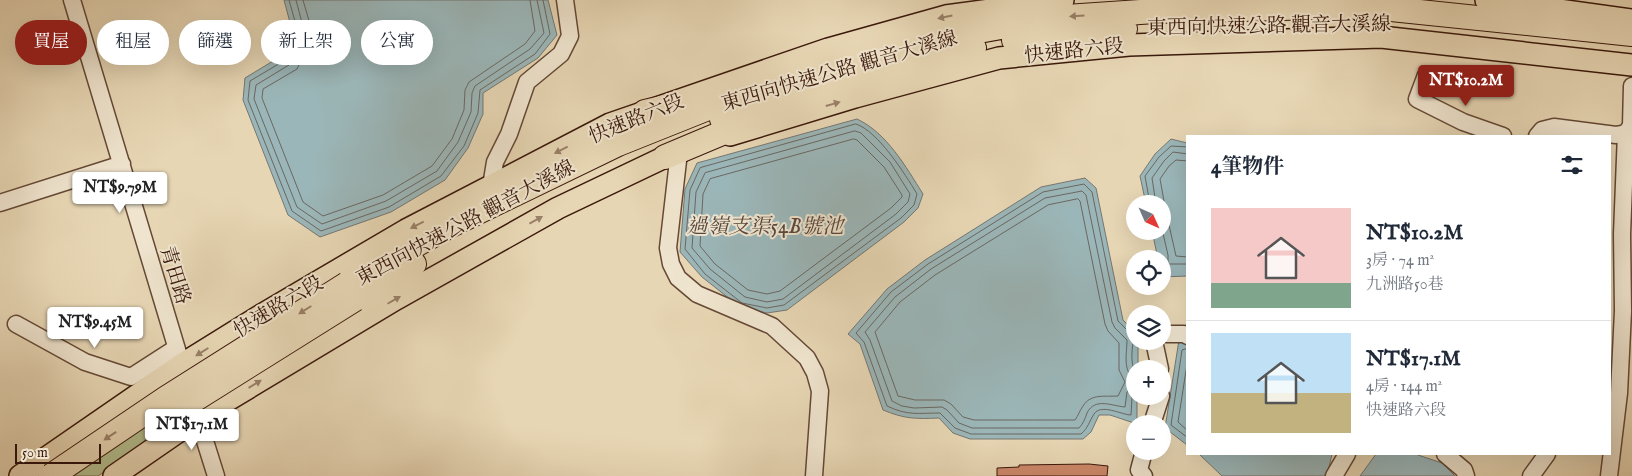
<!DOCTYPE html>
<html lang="zh-TW">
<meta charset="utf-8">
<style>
body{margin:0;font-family:"IM FELL English","Noto Serif TC",serif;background:#f2f2f3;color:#1f2937;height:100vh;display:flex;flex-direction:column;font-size:19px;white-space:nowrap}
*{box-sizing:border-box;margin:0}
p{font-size:16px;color:#747a83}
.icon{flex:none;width:28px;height:28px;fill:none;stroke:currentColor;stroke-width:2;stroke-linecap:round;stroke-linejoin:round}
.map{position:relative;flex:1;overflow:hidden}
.details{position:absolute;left:1186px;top:135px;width:425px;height:320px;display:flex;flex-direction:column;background:#fff;border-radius:0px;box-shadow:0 5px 20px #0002}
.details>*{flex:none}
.banner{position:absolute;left:15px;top:20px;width:475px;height:45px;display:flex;gap:10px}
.needle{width:32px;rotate:135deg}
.buttons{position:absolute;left:1126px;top:195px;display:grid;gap:10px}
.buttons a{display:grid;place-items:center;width:45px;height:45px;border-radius:50%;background:#fff;box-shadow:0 5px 20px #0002;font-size:25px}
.scale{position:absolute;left:15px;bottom:12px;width:86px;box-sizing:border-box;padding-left:5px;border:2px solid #3a180b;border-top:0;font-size:14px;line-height:18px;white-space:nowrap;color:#3a180b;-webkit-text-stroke:4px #efe4ce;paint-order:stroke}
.price{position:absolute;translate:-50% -42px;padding:0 11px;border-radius:5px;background:#fff;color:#222;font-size:16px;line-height:32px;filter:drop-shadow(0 1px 2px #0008)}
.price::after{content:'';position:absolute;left:50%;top:30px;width:15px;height:11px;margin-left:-8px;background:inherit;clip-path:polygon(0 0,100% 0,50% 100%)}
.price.active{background:#8f2418;color:#fff}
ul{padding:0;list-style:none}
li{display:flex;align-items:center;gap:15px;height:125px;padding:0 25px}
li+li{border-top:1px solid #e0e1e3}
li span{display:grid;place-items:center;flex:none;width:140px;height:100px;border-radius:0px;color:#555}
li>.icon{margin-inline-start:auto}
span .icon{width:60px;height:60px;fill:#fffc;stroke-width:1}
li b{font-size:21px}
h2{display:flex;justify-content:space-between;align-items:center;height:60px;padding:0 25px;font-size:21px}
.chip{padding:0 18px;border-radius:22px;background:#fff;box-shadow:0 5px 20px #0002;font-size:18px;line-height:45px}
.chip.active{background:#8f2418;color:#fff}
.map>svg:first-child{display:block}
</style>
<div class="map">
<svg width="1632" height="476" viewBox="0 0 1632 476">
<rect width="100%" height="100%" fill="#e7d6b4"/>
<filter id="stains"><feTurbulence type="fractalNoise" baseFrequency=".004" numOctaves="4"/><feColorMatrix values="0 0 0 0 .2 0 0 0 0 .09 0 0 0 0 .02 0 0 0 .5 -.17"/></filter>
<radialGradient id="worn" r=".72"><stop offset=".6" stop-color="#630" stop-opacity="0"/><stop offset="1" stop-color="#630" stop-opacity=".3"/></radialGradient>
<path fill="#b3be8f" stroke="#766b4d" d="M174,380L187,416L98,476H33Z"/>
<path fill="#9bb6b8" stroke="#747773" d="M284,0H548L557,35L538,58L483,93V114L468,148L445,180L391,212L320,237L288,215L243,100L245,78L283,55L293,34Z
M857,119C887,133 906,167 923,194L918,208L904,222L787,310L767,313L740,307L702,277L680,252L685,189L697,163Z
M1171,139L1187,143V276L1163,277L1162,259H1158L1152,231H1162V204H1146L1140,176L1155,154Z
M1085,178L1096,188L1123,320L1135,332V341H1138V369H1135V396H1137V424L1110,415H1099L1091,432L1083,439H970L953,433L939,418C915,419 905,419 883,410L860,344L848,334L887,289L925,260L1041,187Z
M1179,340L1187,344V445L1165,428Z
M1199,454H1332L1327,476H1222Z
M1376,454H1415L1442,463L1455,476H1360Z"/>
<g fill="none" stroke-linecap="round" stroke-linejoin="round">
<path stroke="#6a6762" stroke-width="1" d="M289,0L298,32V36L287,59L250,81L248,100L292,211L321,231L389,207L441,176L464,146L478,113L480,90L535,54L550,34L543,0
M296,0L305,34L294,60L289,65L256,85L254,99L297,207L322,224L386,201L437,171L458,142L471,112L472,93L475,86L530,49L544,33L537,0
M303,0L312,31L310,42L297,69L263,89L262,98L303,202L323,216L383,195L432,166L452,139L464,110L465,90L469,82L525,44L535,31L530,0
M856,124C878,131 905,174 917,194L914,205L901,218L784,305L767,308L742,303L705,274L685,249L690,190L700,168Z
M855,131L861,133L890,162L910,194L908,202L896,214L783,299L767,302L745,297L710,269L692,248L696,192L705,173Z
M854,139L857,140L884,167L902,195V197L891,208L780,291L767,294L748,290L715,264L700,246L703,194L710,179Z
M1078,199L1080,201L1105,324L1108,331L1119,343V370L1125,382L1118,396C1106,397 1091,393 1083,406C1080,410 1078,416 1075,420H974L963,417L951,404L944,400H915L898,396L875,332L900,302L935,275L1048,205Z
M1150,204L1145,176L1159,157L1171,146L1188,147
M1156,204L1152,178L1164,161L1173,152L1188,154
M1162,210L1164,201L1160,179L1169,166L1176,160L1188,161
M1162,216L1169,225L1176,256L1188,257
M1162,229L1168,255V264H1188
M1188,348L1182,350L1171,425L1188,438
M1188,358L1178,422L1188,431
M1135,372C1130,364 1132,346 1134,337L1118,321L1092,192L1084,184L1043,192L928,264L891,292L856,333L864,342L887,406C908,416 918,413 940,413L955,428L971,434H1081C1088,428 1089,422 1094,414C1101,403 1122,415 1131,415L1132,397L1135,392
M1135,379C1122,372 1127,353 1127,340L1115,328L1112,322L1086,195L1082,191L1045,198L931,269L895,297L865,332L870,340L892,401L902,406L914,408L942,407L947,410L959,423L972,428H1079C1083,424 1085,419 1087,413C1095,397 1112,406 1125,407L1127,392L1135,386"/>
</g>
<path fill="#cb886a" stroke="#3a180b" d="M1089,464L1108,466L1107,476H997V468L1019,467V465Z"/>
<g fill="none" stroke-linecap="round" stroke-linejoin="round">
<defs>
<path id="minor" d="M72,0L185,376
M1426,75L1417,99L1463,122L1503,136
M1537,136L1542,130L1554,127L1616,135L1626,133L1631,126L1632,86
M679,152L668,248L671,264L678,278L697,294L772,326L807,358L815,373L820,391L814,476
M491,186L495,162L509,134L527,82L561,54L570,36L565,0
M0,203L122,164
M16,324L85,362L131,377L176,348
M1162,334H1184L1188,336
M1154,341L1160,369
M195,409L216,476
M1152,424L1161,396
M1144,451L1139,470L1144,476
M1445,454L1464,470L1466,476
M1334,476L1347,454
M1531,476L1547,454
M1609,476L1619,393L1623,311L1622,234L1626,133"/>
<path id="major" d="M1486,0L1632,20
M730,135L855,97L999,58L1129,45L1381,37L1632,65
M20,476L181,365L263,314L406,230L610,124L828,49L946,16L1063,0
M114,476L198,418L396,299L558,208L665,157L680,152"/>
<path id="highway" d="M1014,40L1125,29
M645,112L697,100
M722,119C761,105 800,94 840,83C884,70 928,57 974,48
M665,157L746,123
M347,284L449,226L618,144L748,92L934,39L1051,18L1155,11L1362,6L1632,34
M355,299L414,264"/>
</defs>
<use href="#minor" stroke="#654835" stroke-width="19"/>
<use href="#major" stroke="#3a180b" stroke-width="24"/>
<use href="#highway" stroke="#3a180b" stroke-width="26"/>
<use href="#minor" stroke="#efe4ce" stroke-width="16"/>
<use href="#major" stroke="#e7d6b4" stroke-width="21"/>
<use href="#highway" stroke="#e7d6b4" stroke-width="24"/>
<defs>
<path id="highway-bridge" d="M181,408L355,299
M51,476L165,399L347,284"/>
</defs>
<use href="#highway-bridge" stroke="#3a180b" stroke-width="26" stroke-linecap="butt"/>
<use href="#highway-bridge" stroke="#e7d6b4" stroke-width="24"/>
</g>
<defs><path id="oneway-solid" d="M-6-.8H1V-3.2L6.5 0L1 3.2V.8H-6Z" transform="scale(1.25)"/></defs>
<g fill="#998068">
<use href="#oneway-solid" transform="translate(1077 16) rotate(176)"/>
<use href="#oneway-solid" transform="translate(945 17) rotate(168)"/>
<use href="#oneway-solid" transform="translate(833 104) rotate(-16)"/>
<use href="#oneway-solid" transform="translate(561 150) rotate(153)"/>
<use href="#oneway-solid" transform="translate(536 220) rotate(-29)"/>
<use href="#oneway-solid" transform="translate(417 225) rotate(153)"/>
<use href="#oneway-solid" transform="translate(394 300) rotate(-30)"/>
<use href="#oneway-solid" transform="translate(305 310) rotate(148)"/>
<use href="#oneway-solid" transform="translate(202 352) rotate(148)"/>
<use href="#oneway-solid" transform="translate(255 384) rotate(-31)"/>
<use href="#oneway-solid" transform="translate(110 436) rotate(146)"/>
</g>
<g text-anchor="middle" stroke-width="4" stroke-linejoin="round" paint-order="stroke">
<g font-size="20" fill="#3a180b" stroke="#efe4ce">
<text transform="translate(1269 25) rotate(-1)" y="7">東西向快速公路 觀音大溪線</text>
<text transform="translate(1074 50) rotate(-6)" y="7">快速路六段</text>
<text transform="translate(839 70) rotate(-16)" y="7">東西向快速公路 觀音大溪線</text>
<text transform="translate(636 118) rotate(-22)" y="7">快速路六段</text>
<text transform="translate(465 222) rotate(-28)" y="7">東西向快速公路 觀音大溪線</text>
<text transform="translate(176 275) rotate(73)" y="7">青田路</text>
<text transform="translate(278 306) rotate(-31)" y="7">快速路六段</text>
</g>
<g font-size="21" font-style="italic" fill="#57473f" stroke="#efe4ce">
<text x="765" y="233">過嶺支渠54B號池</text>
</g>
</g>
<rect width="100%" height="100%" filter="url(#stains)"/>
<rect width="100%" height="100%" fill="url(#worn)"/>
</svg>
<div class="buttons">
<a><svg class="needle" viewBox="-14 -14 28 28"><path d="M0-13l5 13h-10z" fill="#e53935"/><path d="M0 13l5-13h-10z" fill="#747a83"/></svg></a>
<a><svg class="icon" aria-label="locate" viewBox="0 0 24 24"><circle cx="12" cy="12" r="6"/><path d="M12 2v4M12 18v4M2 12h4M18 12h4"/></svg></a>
<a><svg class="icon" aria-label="layers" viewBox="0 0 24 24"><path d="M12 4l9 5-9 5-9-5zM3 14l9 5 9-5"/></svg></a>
<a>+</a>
<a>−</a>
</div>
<div class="scale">50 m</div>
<b class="price active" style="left:1466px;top:107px">NT$10.2M</b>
<b class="price" style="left:120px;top:214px">NT$9.79M</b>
<b class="price" style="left:95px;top:349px">NT$9.45M</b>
<b class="price" style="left:192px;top:451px">NT$17.1M</b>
<div class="banner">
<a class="chip active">買屋</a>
<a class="chip">租屋</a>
<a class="chip">篩選</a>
<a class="chip">新上架</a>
<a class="chip">公寓</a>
</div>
<section class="details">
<h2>4筆物件<svg class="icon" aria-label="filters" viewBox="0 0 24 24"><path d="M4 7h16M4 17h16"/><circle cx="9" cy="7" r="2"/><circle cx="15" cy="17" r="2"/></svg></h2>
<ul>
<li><span style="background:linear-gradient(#f6c9c9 75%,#7fa58c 0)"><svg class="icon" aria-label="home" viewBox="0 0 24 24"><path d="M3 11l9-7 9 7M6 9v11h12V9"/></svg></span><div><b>NT$10.2M</b><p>3房 · 74 m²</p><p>九洲路50巷</p></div></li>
<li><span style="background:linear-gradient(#bfe0f5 60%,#c2b280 0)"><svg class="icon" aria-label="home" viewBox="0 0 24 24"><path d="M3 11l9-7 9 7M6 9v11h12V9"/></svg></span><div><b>NT$17.1M</b><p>4房 · 144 m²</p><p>快速路六段</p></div></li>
</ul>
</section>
</div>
